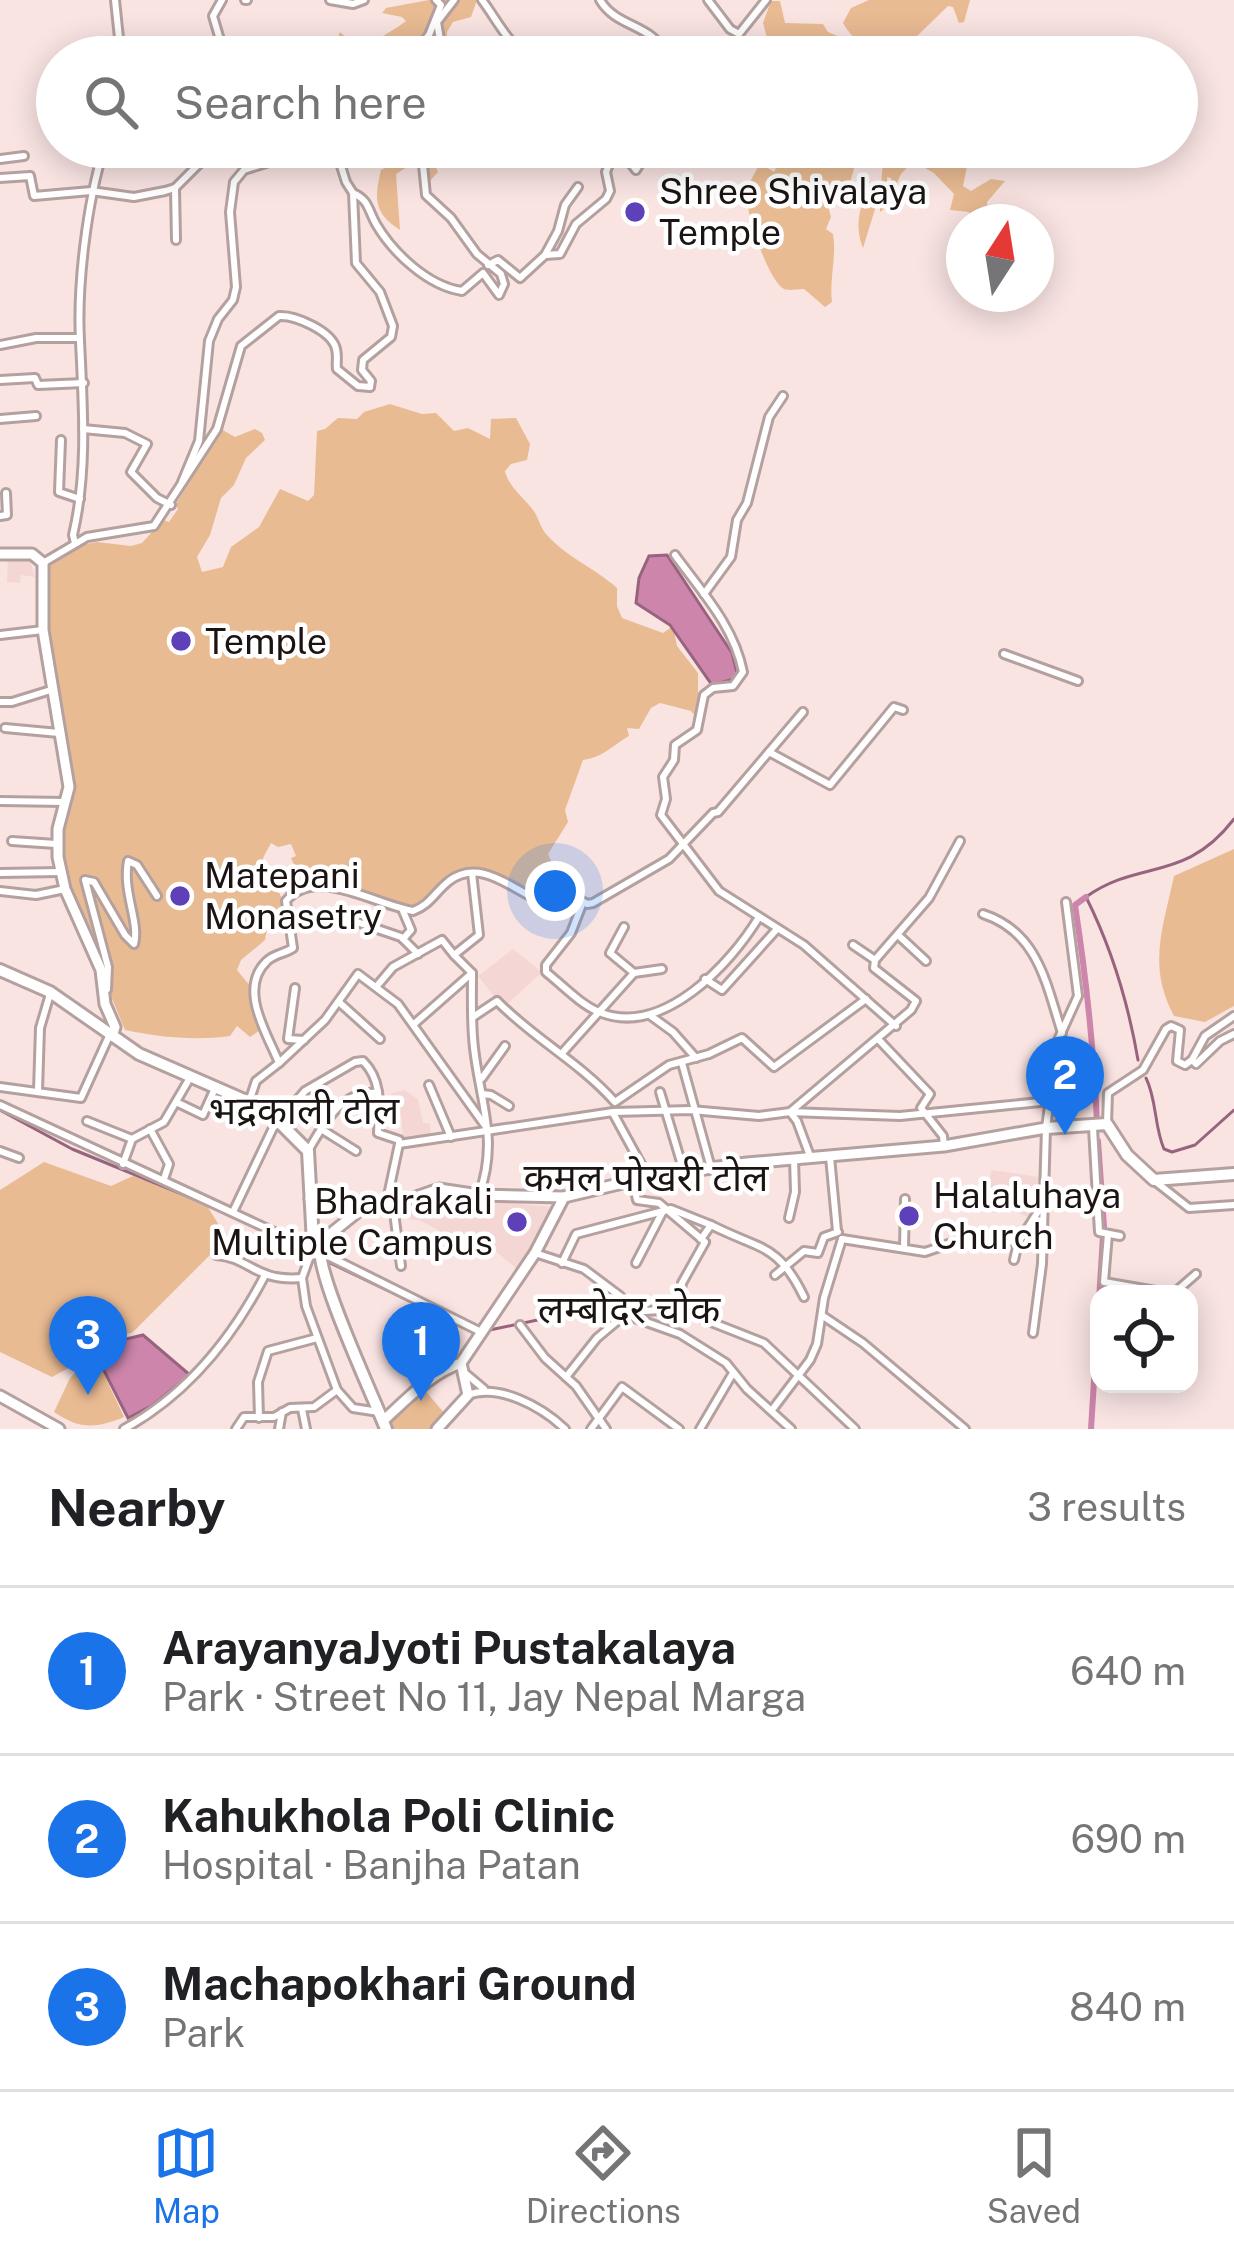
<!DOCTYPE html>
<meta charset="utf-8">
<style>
body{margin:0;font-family:"Public Sans","Noto Sans Devanagari",sans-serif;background:#f2f2f2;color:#202124}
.controls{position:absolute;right:36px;bottom:36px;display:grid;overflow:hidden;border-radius:24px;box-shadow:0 6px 30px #0003}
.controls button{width:108px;height:108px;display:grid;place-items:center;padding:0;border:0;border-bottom:3px solid #e0e0e0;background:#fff;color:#202124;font:60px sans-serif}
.compass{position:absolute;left:946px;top:204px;width:108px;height:108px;border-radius:50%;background:#fff;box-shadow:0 6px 30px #0003;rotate:12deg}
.you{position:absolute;left:555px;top:891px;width:42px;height:42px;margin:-30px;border:9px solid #fff;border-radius:50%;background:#1a73e8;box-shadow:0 0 0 18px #1a73e833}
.badge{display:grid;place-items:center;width:78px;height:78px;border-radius:50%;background:#1a73e8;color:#fff;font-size:39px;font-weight:700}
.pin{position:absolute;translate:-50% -99px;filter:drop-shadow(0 3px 6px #0008)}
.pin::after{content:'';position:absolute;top:63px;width:42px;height:36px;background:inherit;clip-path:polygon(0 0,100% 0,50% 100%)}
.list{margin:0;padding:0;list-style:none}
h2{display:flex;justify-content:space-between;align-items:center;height:156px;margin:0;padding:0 48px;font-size:51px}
h2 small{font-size:39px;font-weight:400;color:#757577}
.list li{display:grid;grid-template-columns:78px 1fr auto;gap:36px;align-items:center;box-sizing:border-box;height:168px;padding:0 48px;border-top:3px solid #e0e0e0}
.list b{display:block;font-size:45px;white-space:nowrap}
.list p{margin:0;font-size:39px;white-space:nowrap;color:#757577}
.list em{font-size:39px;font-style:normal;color:#757577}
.icon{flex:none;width:66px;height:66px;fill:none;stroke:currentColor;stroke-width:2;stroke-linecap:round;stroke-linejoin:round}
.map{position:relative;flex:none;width:1234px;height:1429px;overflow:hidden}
.search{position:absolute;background:#fff;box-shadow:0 6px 30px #0003;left:36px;right:36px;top:36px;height:132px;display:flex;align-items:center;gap:30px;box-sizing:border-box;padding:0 42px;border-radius:66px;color:#757577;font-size:45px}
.sheet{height:660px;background:#fff}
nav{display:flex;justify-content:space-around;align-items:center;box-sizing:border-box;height:168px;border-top:3px solid #e0e0e0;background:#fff;font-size:33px;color:#757577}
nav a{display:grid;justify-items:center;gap:6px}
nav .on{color:#1a73e8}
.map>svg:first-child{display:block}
.built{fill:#f4d7d4}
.green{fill:#e9bb93}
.water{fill:#cd85ac;stroke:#98637e;stroke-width:3}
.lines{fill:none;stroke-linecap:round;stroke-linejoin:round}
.stream{stroke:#98637e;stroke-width:3}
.canal{stroke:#cd85ac;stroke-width:6}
.street-casing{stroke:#b4a19f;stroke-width:12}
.secondary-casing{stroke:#b4a19f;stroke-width:15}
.primary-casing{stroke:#b4a19f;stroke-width:16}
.street{stroke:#fff;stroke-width:6}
.secondary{stroke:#fff;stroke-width:9}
.primary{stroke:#fff;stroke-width:10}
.poi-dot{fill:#5e41b9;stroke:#fff;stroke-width:4.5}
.labels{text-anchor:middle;stroke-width:9;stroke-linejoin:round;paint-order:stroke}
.poi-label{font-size:36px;fill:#1b1413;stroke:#fff;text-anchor:start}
.neighbourhood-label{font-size:39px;fill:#1b1413;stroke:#fff}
</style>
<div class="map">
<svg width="1234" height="1429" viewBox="0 0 1234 1429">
<rect width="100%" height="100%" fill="#f9e4e2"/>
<!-- built -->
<g class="built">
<polygon points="8,558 30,560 35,577 21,575 20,583 7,582"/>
<polygon points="513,949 542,972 503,1008 478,976"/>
<polygon points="404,1090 418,1099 423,1123 430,1123 431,1135 403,1138 401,1116 384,1118 382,1102 393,1093"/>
<polygon points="992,1170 1039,1177 1039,1196 1032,1218 999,1207 996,1213 981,1209"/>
<polygon points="434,1194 470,1200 555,1207 518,1270 488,1245 477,1251 421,1221 399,1217 396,1210"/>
</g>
<!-- green -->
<g class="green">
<path d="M429 0H477L471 17 453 22 447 32 448 47 467 46 472 57H447L439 31 414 47 416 54 423 57H345C337 50 335 42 340 32L359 49C365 47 399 27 406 21L402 17 382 13 386 8Z"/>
<path d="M869 0H970L964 22 959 23 953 7 948 6 914 39C920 55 938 54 953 52L951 42 956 41 961 57H882C866 49 852 39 843 23L851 8Z"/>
<polygon points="780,1 785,23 823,24 828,32 845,39 855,57 815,57 802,53 795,57 772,57 763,23 771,1"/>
<path d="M415 147H452L441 164 434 163 438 172 429 182 420 159 396 174 400 230C374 213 374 199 381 170L410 156Z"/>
<path d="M799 147H856L859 152 849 186 827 202 831 217 826 229 833 234C837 257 829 279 832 302L825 307 804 289C800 289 788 291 784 289 768 281 743 207 747 190 749 181 756 172 760 163L774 172 780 160 805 162V154Z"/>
<path d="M880 147H991L994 150 990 159 969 157 963 186 971 191 991 179 1005 181 987 202 988 212 997 222H972L969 212 950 210 954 194 934 173 913 161 901 174 892 194 891 178 887 177 888 206 880 212V193L863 248C854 226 858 195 881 184L884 153Z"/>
<path d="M390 404 422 414 436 413 454 431 468 428 490 439 491 419 516 418 530 444 527 460 511 464 505 471C508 486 523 497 533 510 539 518 540 528 547 535 566 557 595 568 617 588V606L622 618 663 633 673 626 677 646 698 673V719L691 711 660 703 651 708 639 729 627 728 629 736C613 745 604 757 583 760L565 810 568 822 548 854 554 868 576 875 578 891 572 882 557 880 555 890 533 896 491 874 457 875 431 900 410 910C390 903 366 890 346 887 324 883 301 883 291 858L296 856 291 844 278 847 271 843 263 858 283 901 287 922 282 930 267 929 265 940 241 960 237 970 255 992 259 1031 250 1037 237 1026 230 1036C196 1041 158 1037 125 1030L67 890 59 853 72 775 44 606 49 565 76 546 97 542 131 546 142 543 163 520 169 522 178 509 176 504 221 429 235 437 255 429 262 433 265 440 246 458 234 485 221 498 210 535 197 557 202 572 223 567 231 547 259 527 280 489 308 501 314 495 317 431 325 429 338 418 357 419 364 412Z"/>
<path d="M1234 849V1006L1205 1022 1174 1016C1147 966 1163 928 1174 876Z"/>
<polygon points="44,1162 111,1186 133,1176 204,1201 227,1238 132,1333 101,1337 85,1359 52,1377 0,1352 0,1190"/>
<path d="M94 1353 124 1417C95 1429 79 1429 54 1412L70 1378Z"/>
<polygon points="423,1388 445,1414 432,1429 390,1429 387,1422"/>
</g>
<!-- water -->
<g class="water">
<polygon points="667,555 732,653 737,673 734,679 712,685 670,625 636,603 639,578 649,556"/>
<polygon points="143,1335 190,1375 153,1405 128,1418 96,1355 105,1344"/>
</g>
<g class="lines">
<!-- stream -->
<g class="stream">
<path d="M1138 1060C1128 1002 1112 949 1086 897 1139 859 1185 883 1234 819"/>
<path d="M1146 1078C1157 1100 1154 1126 1164 1149L1172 1152 1195 1145 1234 1110"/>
<polyline points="0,1110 72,1149 204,1203"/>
<polyline points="229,1214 307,1252"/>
<polyline points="326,1261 464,1327"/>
<polyline points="485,1331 561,1315 624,1313"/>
</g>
<!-- canal -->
<g class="canal">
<path d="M1086 897 1075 905C1086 977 1094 1050 1097 1123"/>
<polyline points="1098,1141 1104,1227"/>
<polyline points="1091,1429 1103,1236"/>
</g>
<defs>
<g id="street">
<polyline points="115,0 121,57"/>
<polyline points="222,0 213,16 225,57"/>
<polyline points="245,0 247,0"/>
<polyline points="330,0 353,4 364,0"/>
<path d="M482 0C498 21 507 44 531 57"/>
<path d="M600 0C617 29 654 23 667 57"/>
<polyline points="708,0 730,29 739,34 766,0"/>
<polyline points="419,47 429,35 441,5 436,0"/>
<polyline points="409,57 419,47"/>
<polyline points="443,57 437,22 454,0"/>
<polyline points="335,147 346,182 353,193 356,263 380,292 393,326 391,337 363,360 362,370 371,381 370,387"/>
<polyline points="638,147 643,159 652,147"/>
<polyline points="0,159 24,156"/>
<polyline points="0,178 30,176 34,196 91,191 134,197 165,191 175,188 216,147"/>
<polyline points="175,188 176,240"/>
<path d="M353 193C369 200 368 210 376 224 393 253 428 286 462 291L483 273 499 295 504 284 501 274 477 254 451 218 426 195 423 165 428 147"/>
<polyline points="545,255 558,231 565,205 578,187"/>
<polyline points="488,265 498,260 520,278 545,255 560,254 576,224 606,199 610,191 606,172 611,159 626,157 636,170 643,159"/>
<polyline points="0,345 36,338 79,338"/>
<polyline points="0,380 35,378 38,385 84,383"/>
<polyline points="0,419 36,416"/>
<polyline points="83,429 125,433 147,444 131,472 157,498 171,505"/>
<polyline points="61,440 59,492 80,499"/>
<polyline points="182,482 199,441 209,341 218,319 233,300 236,287 230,212 234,182 244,170 266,163 263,147"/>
<polyline points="0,516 7,515 6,493"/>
<path d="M75 543 73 535C88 471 83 407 80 341 77 284 87 203 104 148L124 147"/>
<path d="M675 555C702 592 734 626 743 672L733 686 713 688 704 695 697 730 675 745 674 760 663 777 666 799 661 815 719 891 804 945 896 1026"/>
<path d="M43 563 87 537 154 526 217 429 241 346 279 316C295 315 332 331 336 349 338 356 336 363 337 369L358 386 370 387"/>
<polyline points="704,594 731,557 737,520 747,503 769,417 783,396"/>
<polyline points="0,635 43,630"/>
<polyline points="1004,654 1078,681"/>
<polyline points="0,702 12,702 54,689"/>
<polyline points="5,728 59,733"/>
<polyline points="769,752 830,785 894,707 903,710"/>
<polyline points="0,801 65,802"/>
<polyline points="12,841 56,844"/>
<polyline points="0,873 61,872"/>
<polyline points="0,891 36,895 65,889"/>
<path d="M583 902 571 933 546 965V972C561 984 581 1005 599 1012 662 1038 730 965 759 917"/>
<path d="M983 914C1038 932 1046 983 1062 1033"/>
<polyline points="342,917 401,937 418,954"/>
<polyline points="624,927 610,953 634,973"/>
<polyline points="898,935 926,961"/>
<polyline points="403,939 411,930 403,911"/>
<polyline points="853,945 875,960"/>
<path d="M454 955 472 973C472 997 471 1023 474 1048 480 1102 499 1140 479 1195"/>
<polyline points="705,979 722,990 777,929"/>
<polyline points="376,987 393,967 442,940 454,955 479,935 472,873"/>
<polyline points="295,988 288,1039 304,1040"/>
<path d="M107 989 108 967 85 880 94 882 125 935 134 944C140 922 122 892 128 861L137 865 157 896"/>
<polyline points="340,1003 380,1039"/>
<polyline points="651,1016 673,1032 696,1058"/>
<path d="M473 1017 497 1001C533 1038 579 1062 614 1101"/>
<polyline points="414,1024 472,973"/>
<polyline points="879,1040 930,1094 921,1108 943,1136 944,1146"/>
<polyline points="563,1052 634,973 662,969"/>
<polyline points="1192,1060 1196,1064 1220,1041 1234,1034"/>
<polyline points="279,1063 325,1020 358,974 398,1004 489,1131"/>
<polyline points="682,1063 711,1168"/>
<polyline points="482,1078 505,1046"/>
<polyline points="429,1085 451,1137"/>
<polyline points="0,1087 81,1098 110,1034"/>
<polyline points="38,1091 40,1028 50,994"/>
<polyline points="660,1092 684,1172"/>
<polyline points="482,1094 491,1095 509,1106"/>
<polyline points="176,1102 203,1115 216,1086"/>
<path d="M249 1102 256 1081 279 1063C268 1035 237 989 267 961 274 954 286 953 293 948L286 901C314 865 376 905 413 911 430 905 435 892 449 881 477 860 505 883 530 896L565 890 587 904 593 903 669 859 713 813 718 812 803 712"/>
<polyline points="615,1102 669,1065 709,1054 742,1038 774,1067 866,999"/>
<polyline points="0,1105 309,1248"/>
<polyline points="613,1113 648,1177"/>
<polyline points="87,1121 132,1139"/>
<polyline points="1107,1124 1108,1093 1143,1070 1166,1029 1171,1026 1180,1030 1177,1061 1185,1065 1192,1060 1205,1036 1234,1016"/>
<polyline points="1093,1128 1099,1232 1120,1236"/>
<polyline points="150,1129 169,1164 164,1179"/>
<polyline points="321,1129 356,1151"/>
<polyline points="399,1144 613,1112 691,1110 759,1116 790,1112 900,1116 1050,1101"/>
<polyline points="0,1151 19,1158"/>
<path d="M308 1151C325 1122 341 1090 378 1093"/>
<polyline points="810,1156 797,1121 790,1112 911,1010 916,1001 874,968 875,960 929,898 960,841"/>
<polyline points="830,1157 837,1231"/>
<polyline points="123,1164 132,1139 164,1122 191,1076"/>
<polyline points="633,1181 637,1200 659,1203 705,1242 682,1283 678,1309"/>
<polyline points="1156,1182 1189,1208 1234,1205"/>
<polyline points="386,1205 399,1144"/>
<polyline points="393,1205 401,1266"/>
<path d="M233 1212 273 1128 305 1091 355 1062 363 1061C383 1081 379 1107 378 1133L399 1140V1144"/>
<polyline points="789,1218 795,1192 794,1158"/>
<polyline points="1108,1234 1104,1282 1173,1294 1196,1274"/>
<path d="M701 1239 711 1225C760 1250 778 1243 804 1297"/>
<polyline points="842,1239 925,1252 981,1233 1018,1243 1041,1207"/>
<polyline points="904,1248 905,1199"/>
<polyline points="311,1253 302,1278 306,1306 337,1390 353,1408 379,1412"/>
<polyline points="535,1253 584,1269 620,1296 635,1318 680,1334 726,1363 747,1389 791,1429"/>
<polyline points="324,1254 481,1332"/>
<path d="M216 1255C251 1258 255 1282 302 1278"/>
<polyline points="1014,1260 1018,1243"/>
<polyline points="562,1263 576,1234 671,1209 711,1225"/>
<polyline points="636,1263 663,1211"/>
<polyline points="775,1275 804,1251 818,1253 824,1237 838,1232"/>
<polyline points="823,1316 863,1343 965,1429"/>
<polyline points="520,1325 545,1358 576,1386 606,1429"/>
<polyline points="1033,1333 1042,1264 1046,1128 1058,1040 1078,996 1066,902"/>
<polyline points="465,1373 484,1389"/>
<polyline points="566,1377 597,1338 628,1312 678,1309 764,1343 855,1429"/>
<path d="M468 1395C499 1383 542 1407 565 1429"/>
<polyline points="302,1409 306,1429"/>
<polyline points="772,1410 810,1360 817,1344 824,1298 842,1239"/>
<polyline points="259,1418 258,1382 268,1351 317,1338"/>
<path d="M124 1429C186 1395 232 1338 264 1277"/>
<polyline points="236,1429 244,1417 274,1417 290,1408 314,1407 337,1390"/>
<polyline points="279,1429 282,1412"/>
<polyline points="591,1429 622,1387 679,1429"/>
<polyline points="700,1429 733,1373"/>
</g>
<g id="secondary">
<polyline points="0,554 32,554 43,563 43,630 69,787 58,829 58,857 65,889 101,970 105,1004 115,1027 112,1036"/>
<polyline points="310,1199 360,1210 393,1205 439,1189 479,1195 564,1197 648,1177 747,1163 944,1146 1046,1128"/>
<polyline points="319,1243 360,1210"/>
<polyline points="0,1396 59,1429"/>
<path d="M383 1421C406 1400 431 1373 461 1363"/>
<polyline points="437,1429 468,1395 461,1363 535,1253 564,1197"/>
</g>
<g id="primary">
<polyline points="0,970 50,992 139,1054 249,1102 279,1122 308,1151 313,1243 309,1250 318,1254"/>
<polyline points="1046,1128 1107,1124 1127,1155 1154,1180 1234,1174"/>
<path d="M313 1243 321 1246C313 1268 374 1398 386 1429"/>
</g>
</defs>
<!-- street casing -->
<use href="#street" class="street-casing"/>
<!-- secondary casing -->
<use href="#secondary" class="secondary-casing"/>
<!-- primary casing -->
<use href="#primary" class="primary-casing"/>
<!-- street -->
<use href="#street" class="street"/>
<!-- secondary -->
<use href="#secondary" class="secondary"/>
<!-- primary -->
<use href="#primary" class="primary"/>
</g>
<!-- markers -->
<g class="poi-dot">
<circle cx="635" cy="212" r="12"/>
<circle cx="181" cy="641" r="12"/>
<circle cx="180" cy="896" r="12"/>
<circle cx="909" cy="1216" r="12"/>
<circle cx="517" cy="1222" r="12"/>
</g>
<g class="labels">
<!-- poi labels -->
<g class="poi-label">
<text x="659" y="204">Shree Shivalaya<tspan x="659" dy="41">Temple</tspan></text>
<text x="205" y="654">Temple</text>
<text x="204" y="888">Matepani<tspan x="204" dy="41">Monasetry</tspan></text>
<text x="933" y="1208">Halaluhaya<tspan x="933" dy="41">Church</tspan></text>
<text x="493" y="1214" text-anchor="end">Bhadrakali<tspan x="493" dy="41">Multiple Campus</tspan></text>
</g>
<!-- neighbourhood labels -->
<g class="neighbourhood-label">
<text x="304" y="1124">भद्रकाली टोल</text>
<text x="646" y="1191">कमल पोखरी टोल</text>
<text x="629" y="1323">लम्बोदर चोक</text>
</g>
</g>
</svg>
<div class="controls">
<button><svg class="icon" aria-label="locate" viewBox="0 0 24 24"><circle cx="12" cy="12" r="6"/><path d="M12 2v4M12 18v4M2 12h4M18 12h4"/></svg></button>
</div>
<svg class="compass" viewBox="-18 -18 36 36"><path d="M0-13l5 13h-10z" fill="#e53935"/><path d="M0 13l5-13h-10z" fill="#757577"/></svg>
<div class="you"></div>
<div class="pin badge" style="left:421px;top:1401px">1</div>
<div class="pin badge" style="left:1065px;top:1135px">2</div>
<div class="pin badge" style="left:88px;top:1395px">3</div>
<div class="search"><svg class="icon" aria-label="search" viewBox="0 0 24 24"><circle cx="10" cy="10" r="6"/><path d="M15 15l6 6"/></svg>Search here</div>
</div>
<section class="sheet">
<h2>Nearby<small>3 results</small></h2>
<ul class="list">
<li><span class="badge">1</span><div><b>ArayanyaJyoti Pustakalaya</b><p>Park · Street No 11, Jay Nepal Marga</p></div><em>640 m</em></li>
<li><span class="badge">2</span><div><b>Kahukhola Poli Clinic</b><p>Hospital · Banjha Patan</p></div><em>690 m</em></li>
<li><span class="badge">3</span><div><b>Machapokhari Ground</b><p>Park</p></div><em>840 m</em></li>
</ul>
</section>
<nav>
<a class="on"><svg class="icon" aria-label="map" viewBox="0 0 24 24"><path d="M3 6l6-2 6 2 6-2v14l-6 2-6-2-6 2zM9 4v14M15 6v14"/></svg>Map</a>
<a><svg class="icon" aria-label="directions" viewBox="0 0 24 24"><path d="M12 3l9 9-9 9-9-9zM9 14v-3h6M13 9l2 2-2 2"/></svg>Directions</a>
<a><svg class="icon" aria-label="saved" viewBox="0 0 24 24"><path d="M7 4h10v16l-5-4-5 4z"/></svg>Saved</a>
</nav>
